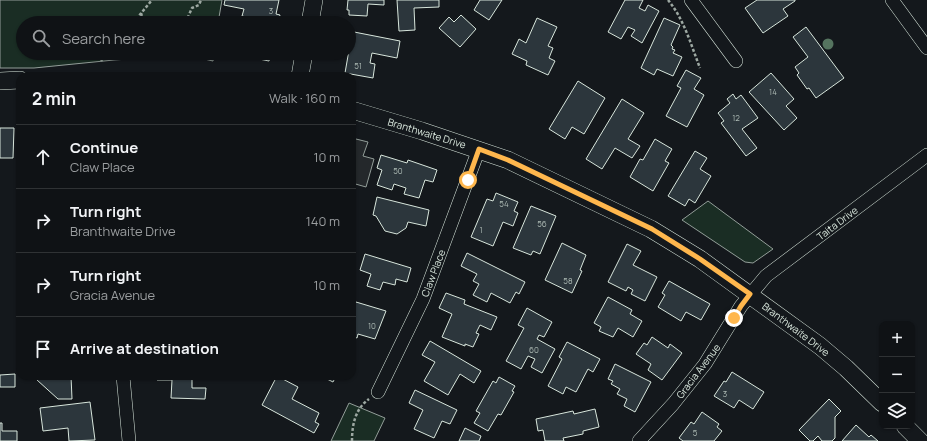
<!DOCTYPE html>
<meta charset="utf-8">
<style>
body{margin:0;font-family:Manrope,sans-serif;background:#181b1e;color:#f1f3f6}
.controls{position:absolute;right:12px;bottom:12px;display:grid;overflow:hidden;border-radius:8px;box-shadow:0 1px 3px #0004}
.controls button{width:36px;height:36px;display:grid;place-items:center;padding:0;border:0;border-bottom:1px solid #2f3234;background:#0f1215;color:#f1f3f6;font:20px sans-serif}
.stop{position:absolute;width:12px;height:12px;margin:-9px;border:3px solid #ffb74d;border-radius:50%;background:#fff}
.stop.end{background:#ffb74d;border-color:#fff;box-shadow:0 1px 4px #0008}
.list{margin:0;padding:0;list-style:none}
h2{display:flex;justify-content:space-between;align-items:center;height:52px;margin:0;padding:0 16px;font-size:17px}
h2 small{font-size:13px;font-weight:400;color:#9b9ea0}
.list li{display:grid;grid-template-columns:26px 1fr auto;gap:12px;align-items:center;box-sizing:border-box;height:64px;padding:0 16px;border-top:1px solid #2f3234}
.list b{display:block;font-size:15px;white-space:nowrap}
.list p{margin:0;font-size:13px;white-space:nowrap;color:#9b9ea0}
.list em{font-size:13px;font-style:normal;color:#9b9ea0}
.icon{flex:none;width:22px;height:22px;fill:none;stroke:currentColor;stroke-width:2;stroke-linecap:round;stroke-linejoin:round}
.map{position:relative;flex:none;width:927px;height:441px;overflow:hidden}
.search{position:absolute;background:#0f1215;box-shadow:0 1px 3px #0004;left:16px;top:16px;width:340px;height:44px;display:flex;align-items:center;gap:10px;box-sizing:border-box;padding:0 14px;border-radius:22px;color:#9b9ea0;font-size:15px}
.panel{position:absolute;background:#0f1215;box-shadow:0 1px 3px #0004;left:16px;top:72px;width:340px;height:308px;border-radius:12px}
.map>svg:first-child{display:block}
.green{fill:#1a2d24;stroke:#939e99}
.parking{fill:#24282b;stroke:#939e99}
.building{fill:#2c363c;stroke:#d8e6dc}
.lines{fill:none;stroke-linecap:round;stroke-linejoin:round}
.minor-casing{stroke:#d8e6dc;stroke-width:14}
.tertiary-casing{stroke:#d8e6dc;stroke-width:18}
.path{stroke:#9da8a2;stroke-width:2.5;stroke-dasharray:3 2;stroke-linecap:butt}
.minor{stroke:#14181c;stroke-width:13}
.tertiary{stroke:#14181c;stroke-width:17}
.tree{fill:#55745f}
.route{stroke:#ffb74d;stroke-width:5}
.labels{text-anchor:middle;stroke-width:3;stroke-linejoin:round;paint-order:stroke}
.number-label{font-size:8px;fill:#adbab4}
.street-label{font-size:10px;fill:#d8e6dc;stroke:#14181c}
</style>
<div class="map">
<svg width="927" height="441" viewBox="0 0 927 441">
<rect width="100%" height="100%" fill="#14181c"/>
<!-- green -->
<g class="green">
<polygon points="0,0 222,0 218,23 23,23 23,53 214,53 213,61 187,55 114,60 34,68 0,68"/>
<polygon points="708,201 773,249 753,263 745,262 682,220"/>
<polygon points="349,403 385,418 374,441 331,441"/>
</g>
<!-- parking -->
<polygon class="parking" points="352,138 368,142 363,156 374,159 366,187 352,183"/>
<!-- building -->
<g class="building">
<polygon points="225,0 279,0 276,14 280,15 278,23 262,21 262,23 246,22 247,17 242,16 244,9 224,5"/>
<polygon points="348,0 384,0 384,5 368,4 367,16 349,15 349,10 347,10"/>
<polygon points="397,0 439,0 439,7 414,8 415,30 399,31"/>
<polygon points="480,0 502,0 489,20 474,10"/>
<polygon points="625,0 643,0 639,8 645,11 648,5 659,11 642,43 631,36 635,30 628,27 621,39 608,32"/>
<polygon points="757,0 795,0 795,1 783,9 788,16 763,33 745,8"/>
<polygon points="461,15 476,29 460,47 439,28 449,17 454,22"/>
<polygon points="537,18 557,27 548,46 553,48 549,58 555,61 548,75 526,65 527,61 512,54 519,39 526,43"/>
<polygon points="664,18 680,25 671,45 673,47 672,49 675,50 673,53 682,57 673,76 657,69 654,75 641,68"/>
<polygon points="806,27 844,78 816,98 809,88 807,89 797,75 799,73 795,67 808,57 793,37"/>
<polygon points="349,31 400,41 397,58 372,53 370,63 375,64 373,78 345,73 349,50"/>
<polygon points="229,53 271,53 269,61"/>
<polygon points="686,70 701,78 694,89 704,95 687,127 666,116 681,88 677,86"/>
<polygon points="771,73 794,99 786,106 797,118 784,130 749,92"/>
<polygon points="578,81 605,98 584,134 572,127 565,139 549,129"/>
<polygon points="733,94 736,99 741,95 758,118 742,129 757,148 746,156 721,123 724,121 718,113 730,103 727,99"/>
<polygon points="622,99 644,113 628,139 640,146 632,158 615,148 602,169 586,159"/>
<polygon points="0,128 14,128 13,158 0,158"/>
<polygon points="655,139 672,149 665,161 669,163 653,191 630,177 640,159 643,160"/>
<polygon points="695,151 707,158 700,169 711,176 695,203 689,199 685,206 668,196"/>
<polygon points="381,155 407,163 408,160 437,170 433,182 425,180 419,198 404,194 406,188 394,184 392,190 377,185 382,170 377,168"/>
<polygon points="496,193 518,202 514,211 518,213 513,226 503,222 493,246 471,237 487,199 493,201"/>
<polygon points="377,197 429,210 426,226 408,222 406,228 397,234 385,231 376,216 373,215"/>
<polygon points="531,206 556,216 540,254 533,251 531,255 513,248"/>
<polygon points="562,243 586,255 580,270 582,271 572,293 545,280"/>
<polygon points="627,244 641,251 633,265 657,277 645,301 631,294 633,290 628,287 626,291 608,282"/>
<polygon points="467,253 525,282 519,294 516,292 510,303 491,293 487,302 473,295 479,284 473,281 477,274 461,266"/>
<polygon points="365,254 411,268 407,282 396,279 395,285 383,282 380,290 367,286 371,274 360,270"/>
<polygon points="17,274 20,274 20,300 18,300"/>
<polygon points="669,281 710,304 701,320 686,312 681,321 658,307 665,295 662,293"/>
<polygon points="446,293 465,300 464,304 497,317 491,330 480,325 476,333 479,334 473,347 465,344 465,346 442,337 452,314 439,308"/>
<polygon points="608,297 632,310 630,314 642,321 633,337 618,328 613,337 599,331 601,327 594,323"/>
<polygon points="356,302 386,311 375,339 358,334 357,338 352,336 352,313"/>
<polygon points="527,308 552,322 544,337 539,335 537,339 555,349 542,373 531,367 535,359 528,356 521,369 506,361 524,328 518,325"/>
<polygon points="652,337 668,348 670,344 682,353 662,380 648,370 651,364 636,354 644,343 647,345"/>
<polygon points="430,341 481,371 474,383 460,374 448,395 424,381 435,362 422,355"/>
<polygon points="567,342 600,359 593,372 588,369 576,392 566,387 563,394 548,386 562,359 559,357"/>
<polygon points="615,364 651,382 635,412 624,406 627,399 617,394 620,389 611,384 613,381 608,379"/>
<polygon points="732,372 764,392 753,409 739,400 734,408 714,396 724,381 726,382"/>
<polygon points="15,374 15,387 0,387 0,375"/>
<polygon points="36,376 71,376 72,399 58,399 37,380 38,378"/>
<polygon points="157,376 211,376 211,379 192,378 192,388 206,388 205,399 171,398 172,380 157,380"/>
<polygon points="277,376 298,387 292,399 319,413 315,422 319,424 314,433 262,405"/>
<polygon points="321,376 336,376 333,382"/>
<polygon points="499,377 515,386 512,391 514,392 501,415 498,414 488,431 474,423 480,413 476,411 493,381 496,383"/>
<polygon points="415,390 457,410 450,424 442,421 434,438 414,429 423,410 409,403"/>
<polygon points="829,399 841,411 835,417 835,438 832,441 822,441 818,436 813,441 810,441 799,430"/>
<polygon points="90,402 95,440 69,441 68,428 43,431 40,408"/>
<polygon points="595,409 599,427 583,431 583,434 563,438 564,441 545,441 543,430 538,431 536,419 573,411 574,414"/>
<polygon points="702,412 719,424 717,427 722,431 714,441 683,441 679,438 691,422 694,424"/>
<polygon points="0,423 2,423 2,431 17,431 17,441 0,441"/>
<polygon points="856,425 869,437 871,435 878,441 842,441"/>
<polygon points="465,428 481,436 479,441 459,441"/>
</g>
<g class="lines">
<defs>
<g id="minor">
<polyline points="691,0 736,61"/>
<polyline points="892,0 927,48"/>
<polyline points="123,376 129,441"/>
<polyline points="378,392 423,299 479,149"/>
<polyline points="639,441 673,404 705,364 741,306 766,276 927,155"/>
</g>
<g id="tertiary">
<polyline points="310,23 314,0"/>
<polyline points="300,76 304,53"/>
<polyline points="0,81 20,80"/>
<polyline points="352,110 422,131 508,160 651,229 700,259 820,346 846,368 882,403"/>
<polyline points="905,426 920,441"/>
</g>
</defs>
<!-- minor casing -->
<use href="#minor" class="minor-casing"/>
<!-- tertiary casing -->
<use href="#tertiary" class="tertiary-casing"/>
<!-- path -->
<g class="path">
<path d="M668 0C684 19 691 45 700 68"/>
<polyline points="141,13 144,23"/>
<polyline points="133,23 152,0"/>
<polyline points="188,23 188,17 192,8 199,5 201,0"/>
<polyline points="101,61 107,53"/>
<path d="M352 441C352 425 355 409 369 399"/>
</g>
<!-- minor -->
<use href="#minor" class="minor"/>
<!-- tertiary -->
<use href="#tertiary" class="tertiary"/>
</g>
<!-- trees -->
<circle class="tree" cx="828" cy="44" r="5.5"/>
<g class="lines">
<!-- route -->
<polyline class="route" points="468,180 479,149 508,160 652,229 700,259 750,294 741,306 734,318"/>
</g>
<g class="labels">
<!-- number labels -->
<g class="number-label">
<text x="271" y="14">3</text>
<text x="358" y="69">51</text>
<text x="773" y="95">14</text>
<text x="736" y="121">12</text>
<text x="398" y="174">50</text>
<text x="504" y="207">54</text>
<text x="542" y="227">56</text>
<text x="481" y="233">1</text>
<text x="568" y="284">58</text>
<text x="372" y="329">10</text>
<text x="534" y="353">60</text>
<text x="725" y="397">3</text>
<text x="695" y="436">5</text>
</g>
<!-- street labels -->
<g class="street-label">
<text transform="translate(427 133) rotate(17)" y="4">Branthwaite Drive</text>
<text transform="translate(837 223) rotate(-37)" y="4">Taita Drive</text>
<text transform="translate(433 273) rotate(-69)" y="4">Claw Place</text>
<text transform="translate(796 329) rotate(37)" y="4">Branthwaite Drive</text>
<text transform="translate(698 371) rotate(-53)" y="4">Gracia Avenue</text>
</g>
</g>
</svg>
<div class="controls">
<button>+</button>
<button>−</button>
<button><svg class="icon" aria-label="layers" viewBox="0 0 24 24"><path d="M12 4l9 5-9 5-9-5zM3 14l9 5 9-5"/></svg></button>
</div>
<div class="stop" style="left:468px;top:180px"></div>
<div class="stop end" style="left:734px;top:318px"></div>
<div class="search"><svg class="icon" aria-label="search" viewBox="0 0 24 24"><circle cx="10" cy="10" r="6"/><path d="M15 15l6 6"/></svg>Search here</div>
<section class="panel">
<h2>2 min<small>Walk · 160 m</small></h2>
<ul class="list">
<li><svg class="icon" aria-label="ahead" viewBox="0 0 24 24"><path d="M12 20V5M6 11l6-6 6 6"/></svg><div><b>Continue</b><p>Claw Place</p></div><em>10 m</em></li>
<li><svg class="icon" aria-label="right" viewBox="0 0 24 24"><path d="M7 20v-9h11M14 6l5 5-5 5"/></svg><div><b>Turn right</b><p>Branthwaite Drive</p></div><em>140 m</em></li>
<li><svg class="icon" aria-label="right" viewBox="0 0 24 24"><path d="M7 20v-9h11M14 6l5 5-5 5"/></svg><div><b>Turn right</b><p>Gracia Avenue</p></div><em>10 m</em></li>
<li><svg class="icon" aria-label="arrive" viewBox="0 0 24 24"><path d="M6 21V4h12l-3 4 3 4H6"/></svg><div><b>Arrive at destination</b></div></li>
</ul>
</section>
</div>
